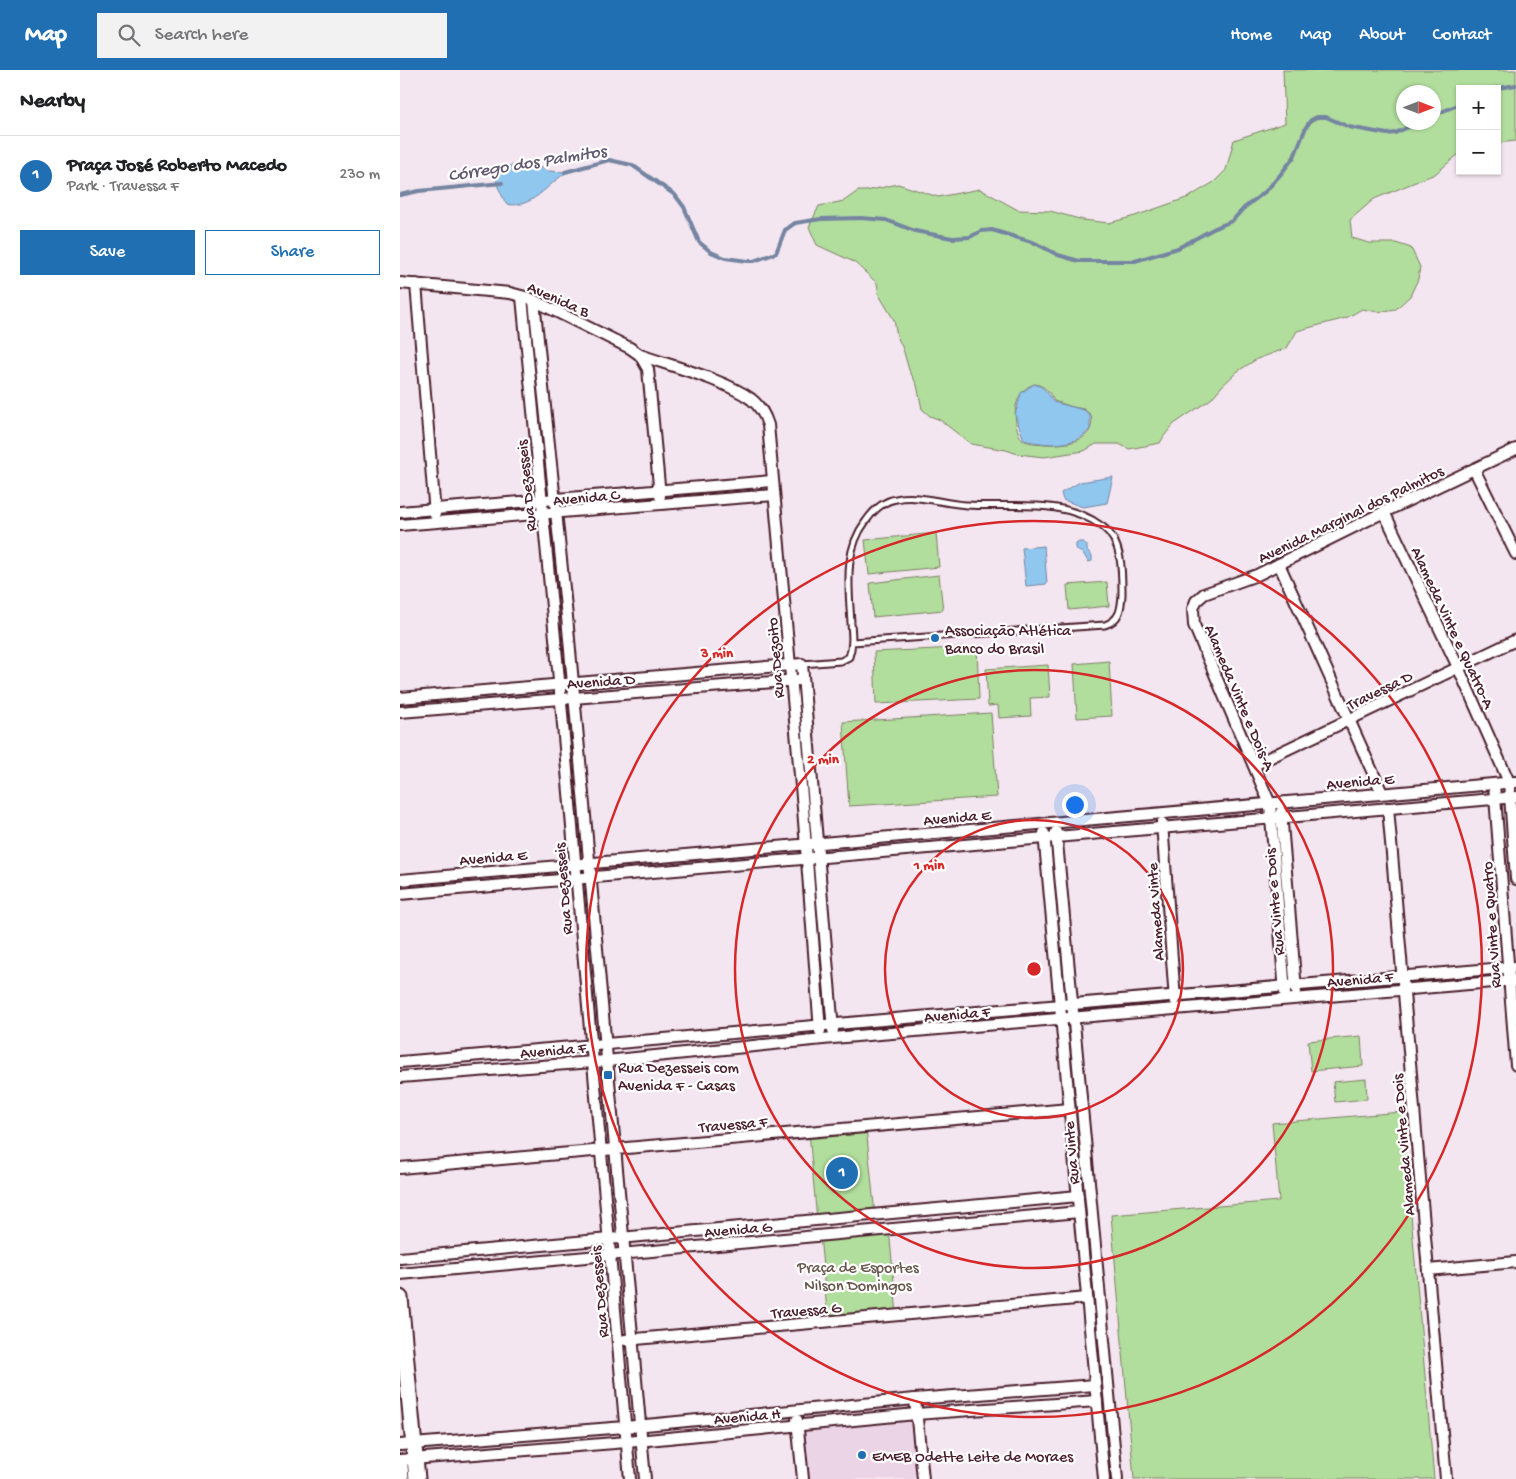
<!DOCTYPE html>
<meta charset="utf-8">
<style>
body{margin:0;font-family:"Gochi Hand",sans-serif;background:#f2f2f2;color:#202124}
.controls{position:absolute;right:15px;top:15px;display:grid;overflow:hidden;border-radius:0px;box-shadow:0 1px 4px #0004}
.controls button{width:45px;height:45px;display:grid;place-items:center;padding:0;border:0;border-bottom:1px solid #e0e0e0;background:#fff;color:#202124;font:25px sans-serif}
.compass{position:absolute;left:996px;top:15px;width:45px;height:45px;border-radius:50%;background:#fff;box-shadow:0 1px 4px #0004;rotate:90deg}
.you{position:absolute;left:674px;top:734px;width:18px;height:18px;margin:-12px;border:4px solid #fff;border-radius:50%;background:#1a73e8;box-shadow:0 0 0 8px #1a73e833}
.badge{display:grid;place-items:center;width:32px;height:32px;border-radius:50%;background:#1f6fb2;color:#fff;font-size:16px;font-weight:700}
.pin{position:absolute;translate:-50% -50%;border:2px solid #fff;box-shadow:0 1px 5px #0006}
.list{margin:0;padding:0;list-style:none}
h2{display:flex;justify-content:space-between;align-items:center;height:65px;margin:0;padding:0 20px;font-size:21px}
h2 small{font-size:16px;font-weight:400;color:#757577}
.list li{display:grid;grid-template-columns:32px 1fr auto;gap:15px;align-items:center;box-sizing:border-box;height:80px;padding:0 20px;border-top:1px solid #e0e0e0}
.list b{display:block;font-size:19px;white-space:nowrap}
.list p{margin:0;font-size:16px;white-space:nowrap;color:#757577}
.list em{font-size:16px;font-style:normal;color:#757577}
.actions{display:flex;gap:10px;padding:15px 20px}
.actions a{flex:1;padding:11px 0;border:1px solid #1f6fb2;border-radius:0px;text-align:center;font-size:18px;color:#1f6fb2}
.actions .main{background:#1f6fb2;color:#fff}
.icon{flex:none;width:28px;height:28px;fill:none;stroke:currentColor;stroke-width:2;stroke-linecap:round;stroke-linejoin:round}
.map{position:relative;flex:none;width:1116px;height:1409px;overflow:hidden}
header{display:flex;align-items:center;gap:30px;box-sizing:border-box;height:70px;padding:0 25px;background:#1f6fb2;color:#fff}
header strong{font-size:24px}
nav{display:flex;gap:28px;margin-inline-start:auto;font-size:18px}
.search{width:350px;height:45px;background:#f2f2f2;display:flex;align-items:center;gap:12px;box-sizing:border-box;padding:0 18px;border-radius:0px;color:#757577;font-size:19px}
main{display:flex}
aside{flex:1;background:#fff}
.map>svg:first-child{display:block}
.built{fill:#ebd4e6}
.green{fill:#b1de9d;stroke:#7e7e64;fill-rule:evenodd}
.water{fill:#90c7ef;stroke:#7484a1}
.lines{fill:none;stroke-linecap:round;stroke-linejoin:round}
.stream{stroke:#7484a1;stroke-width:4}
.lane-casing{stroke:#4a1f2b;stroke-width:9}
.street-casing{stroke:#4a1f2b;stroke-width:14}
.secondary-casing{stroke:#4a1f2b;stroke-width:19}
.lane{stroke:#fff;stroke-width:5}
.street{stroke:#fff;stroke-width:10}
.secondary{stroke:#fff;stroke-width:15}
.ring{fill:none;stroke:#d62828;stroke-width:2.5}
.poi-dot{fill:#1f6fb2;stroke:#fff;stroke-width:2}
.labels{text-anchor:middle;stroke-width:4.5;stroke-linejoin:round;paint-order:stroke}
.street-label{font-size:16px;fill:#4a1f2b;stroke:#fff}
.poi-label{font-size:16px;fill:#4a1f2b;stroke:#fff;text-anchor:start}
.park-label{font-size:16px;fill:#69584d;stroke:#fff}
.water-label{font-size:18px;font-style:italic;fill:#625a70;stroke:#fff}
.centre{fill:#d62828;stroke:#fff;stroke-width:2.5}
.ring-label{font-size:15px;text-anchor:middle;font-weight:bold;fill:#d62828;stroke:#fff;stroke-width:4.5;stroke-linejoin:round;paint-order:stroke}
</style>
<header>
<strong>Map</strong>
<div class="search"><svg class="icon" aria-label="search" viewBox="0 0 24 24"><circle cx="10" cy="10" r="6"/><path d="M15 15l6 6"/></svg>Search here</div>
<nav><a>Home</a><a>Map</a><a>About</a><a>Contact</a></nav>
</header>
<main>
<aside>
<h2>Nearby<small></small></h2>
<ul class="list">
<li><span class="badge">1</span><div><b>Praça José Roberto Macedo</b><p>Park · Travessa F</p></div><em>230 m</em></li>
</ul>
<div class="actions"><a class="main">Save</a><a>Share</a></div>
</aside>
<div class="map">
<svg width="1116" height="1409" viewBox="0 0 1116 1409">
<rect width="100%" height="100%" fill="#f3e6f0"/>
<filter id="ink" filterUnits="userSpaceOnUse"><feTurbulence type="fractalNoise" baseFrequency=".02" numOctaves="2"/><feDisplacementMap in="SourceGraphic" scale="10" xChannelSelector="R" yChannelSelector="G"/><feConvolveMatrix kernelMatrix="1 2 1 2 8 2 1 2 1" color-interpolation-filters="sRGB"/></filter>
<g filter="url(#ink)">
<!-- built -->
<polygon class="built" points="513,1352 520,1409 409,1409 405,1360"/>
<!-- green -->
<g class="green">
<path d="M883 0H1116V71L1097 73V19H1060V83L1035 104 974 129 950 150 952 168 969 173H996L1011 178 1020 197 1018 209 1010 226 996 239 978 242 962 239 946 248 897 261 887 278 857 289 838 301 822 316 811 329 774 354 764 366 760 373 729 379 719 374H696L684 381 644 387 618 384 606 380 571 374 540 350 530 346 522 339 517 315 509 300 503 279 497 266 494 250 479 225 477 213 454 192 417 175 409 157 419 136 444 131 458 121H466L498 114 538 127 580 119 618 140 650 141 683 150 709 153 735 146 789 127 814 112 826 100 834 70 885 53ZM1004 22H1034V52H1004ZM635 314C645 316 649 321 654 331L673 337 684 339 691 345C697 373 664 375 644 374 638 373 627 374 622 369 616 363 614 344 616 336 619 325 623 317 635 314Z"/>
<polygon points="536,463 539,497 469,504 465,470"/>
<polygon points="539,505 543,540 473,547 470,513"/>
<polygon points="707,512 709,536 669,540 667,515"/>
<polygon points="577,577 579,629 476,634 474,582"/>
<polygon points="709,591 712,646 677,648 674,594"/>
<polygon points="648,595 650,627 630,628 631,646 599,648 598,635 588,636 586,599"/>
<polygon points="591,643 597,727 449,736 443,652"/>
<polygon points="961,966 963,996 911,1001 908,971"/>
<polygon points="966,1009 967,1029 935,1032 933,1012"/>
<polygon points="1002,1042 1034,1409 734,1409 711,1145 879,1131 872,1053"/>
<polygon points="466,1057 475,1145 417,1151 409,1062"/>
<polygon points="489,1159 497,1245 428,1252 420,1165"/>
</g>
<!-- water -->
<g class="water">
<path d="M126 95 137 96 147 101 168 102C147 113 133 140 106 134L98 117 95 102C103 94 115 95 126 95Z"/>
<path d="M634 314C645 317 648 323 653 332L684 340 690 345V359C675 378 645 375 624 370L615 345 621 323Z"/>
<polygon points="713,407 707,433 683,437 663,430 661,423 680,412"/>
<path d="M679 472H683L687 475V480L692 486V491L688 492C687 490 686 488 685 486 681 480 675 483 676 474Z"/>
<polygon points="644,476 647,514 626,516 622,478"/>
</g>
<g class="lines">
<!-- stream -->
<g class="stream">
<polyline points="1092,19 1116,15"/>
<polyline points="1034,45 1060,34"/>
<polyline points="165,102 209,90 232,95 275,125 284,137 299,172 311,182 325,188 348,191 354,191 376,183 385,160 395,153 421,149 461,148 486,150 515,161 552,168 570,167 581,161 592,160 635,173 658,185 679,191 735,191 778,178 815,158 832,151 844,138 866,121 880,105 894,87 906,57 911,50 917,47 926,47 949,57 987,64 995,63 1020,52"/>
<polyline points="0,125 19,121 102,113"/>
</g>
<defs>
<path id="lane" d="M402 594 441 591 449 587C453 576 452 565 451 553 449 518 443 481 466 451 473 441 483 431 496 429 519 424 544 434 567 435 613 438 664 427 703 457 723 472 722 503 722 525 721 539 720 550 705 555L452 572"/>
<g id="street">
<path d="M0 213 110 223 129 228 230 278 240 285C272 296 325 310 351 329 360 336 365 345 368 355L403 738 420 961"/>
<polyline points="16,214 35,444"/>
<polyline points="122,227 158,599 230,1409"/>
<polyline points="134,231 167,547 245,1409"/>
<polyline points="240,285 248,299 260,426"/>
<polyline points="1074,399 1116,484"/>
<polyline points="0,442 372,411"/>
<polyline points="984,442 1058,597 1109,712 1116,809"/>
<polyline points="0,455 374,425"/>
<polyline points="879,494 982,723"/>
<polyline points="0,628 402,594 433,960"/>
<polyline points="0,642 398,610"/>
<polyline points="854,695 1116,570"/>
<polyline points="1094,714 1116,995"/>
<polyline points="988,738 1046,1409"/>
<polyline points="881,742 896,920"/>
<polyline points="762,753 775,930"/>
<polyline points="656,762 717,1409"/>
<polyline points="644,763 704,1409"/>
<polyline points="0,810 1116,712"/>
<polyline points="0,824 1116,727"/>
<polyline points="885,923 870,734 794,555 793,539 796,531 804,524 857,505 984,442 1116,379"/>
<polyline points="0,992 506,948 1116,897"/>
<polyline points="0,1007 206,991 433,968 1116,910"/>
<polyline points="0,1098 669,1039"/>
<polyline points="0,1188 678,1126"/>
<polyline points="1028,1200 1116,1192"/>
<polyline points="0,1204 679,1142"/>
<polyline points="225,1270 687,1228"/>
<polyline points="515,1329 523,1409"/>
<polyline points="397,1350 403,1409"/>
<polyline points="0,1375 225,1357 515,1329 695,1315"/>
<polyline points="0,1390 227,1372 516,1344 697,1331"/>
</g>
<g id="secondary">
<polyline points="0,1228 17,1409"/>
<polyline points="0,1396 1,1409"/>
</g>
</defs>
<!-- lane casing -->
<use href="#lane" class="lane-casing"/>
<!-- street casing -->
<use href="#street" class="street-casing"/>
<!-- secondary casing -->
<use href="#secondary" class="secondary-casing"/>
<!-- lane -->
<use href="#lane" class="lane"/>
<!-- street -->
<use href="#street" class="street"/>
<!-- secondary -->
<use href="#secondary" class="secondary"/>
</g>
</g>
<!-- distance rings -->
<g class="ring">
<circle cx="634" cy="899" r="149"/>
<circle cx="634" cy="899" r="299"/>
<circle cx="634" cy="899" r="448"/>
</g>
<!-- markers -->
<g class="poi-dot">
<circle cx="535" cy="568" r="5"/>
<rect x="203" y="1000" width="10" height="10" rx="2.5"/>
<circle cx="462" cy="1385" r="5"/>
</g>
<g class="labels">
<!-- street labels -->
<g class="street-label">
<text transform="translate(159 228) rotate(24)" y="6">Avenida B</text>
<text transform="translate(125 416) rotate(-96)" y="6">Rua Dezesseis</text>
<text transform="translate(186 426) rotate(-5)" y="6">Avenida C</text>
<text transform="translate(950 443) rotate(-26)" y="6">Avenida Marginal dos Palmitos</text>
<text transform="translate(1054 557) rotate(65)" y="6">Alameda Vinte e Quatro-A</text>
<text transform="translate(374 588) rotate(-95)" y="6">Rua Dezoito</text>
<text transform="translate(201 610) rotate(-4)" y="6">Avenida D</text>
<text transform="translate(979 619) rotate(-26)" y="6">Travessa D</text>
<text transform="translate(841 627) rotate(67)" y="6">Alameda Vinte e Dois-A</text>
<text transform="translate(960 710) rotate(-5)" y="6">Avenida E</text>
<text transform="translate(557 746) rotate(-5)" y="6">Avenida E</text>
<text transform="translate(93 786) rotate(-5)" y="6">Avenida E</text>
<text transform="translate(162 819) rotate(-95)" y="6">Rua Dezesseis</text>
<text transform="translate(873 832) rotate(-95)" y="6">Rua Vinte e Dois</text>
<text transform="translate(754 842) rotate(-94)" y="6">Alameda Vinte</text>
<text transform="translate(1090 855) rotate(-94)" y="6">Rua Vinte e Quatro</text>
<text transform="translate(960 908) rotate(-5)" y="6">Avenida F</text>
<text transform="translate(557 943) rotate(-5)" y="6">Avenida F</text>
<text transform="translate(153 979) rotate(-5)" y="6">Avenida F</text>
<text transform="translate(333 1053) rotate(-5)" y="6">Travessa F</text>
<text transform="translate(1002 1075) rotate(-95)" y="6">Alameda Vinte e Dois</text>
<text transform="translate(670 1083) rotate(-95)" y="6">Rua Vinte</text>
<text transform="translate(338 1158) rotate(-5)" y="6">Avenida G</text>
<text transform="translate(198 1222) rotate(-95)" y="6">Rua Dezesseis</text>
<text transform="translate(406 1239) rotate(-5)" y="6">Travessa G</text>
<text transform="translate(347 1345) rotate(-5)" y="6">Avenida H</text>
</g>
<!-- poi labels -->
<g class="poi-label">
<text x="545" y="565">Associação Atlética<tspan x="545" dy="18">Banco do Brasil</tspan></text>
<text x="218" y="1002">Rua Dezesseis com<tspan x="218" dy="18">Avenida F - Casas</tspan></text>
<text x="472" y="1391">EMEB Odette Leite de Moraes</text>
</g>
<!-- park labels -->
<g class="park-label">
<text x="458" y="1202">Praça de Esportes<tspan x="458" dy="18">Nilson Domingos</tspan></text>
</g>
<!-- water labels -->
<g class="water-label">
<text transform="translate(127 92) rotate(-9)" y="6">Córrego dos Palmitos</text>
</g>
</g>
<circle cx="634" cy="899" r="8" class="centre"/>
<g class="ring-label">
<text x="317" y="587">3 min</text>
<text x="423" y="693">2 min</text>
<text x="529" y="799">1 min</text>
</g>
</svg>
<div class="controls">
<button>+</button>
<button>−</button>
</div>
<svg class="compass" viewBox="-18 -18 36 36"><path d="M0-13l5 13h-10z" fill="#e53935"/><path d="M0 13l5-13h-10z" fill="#757577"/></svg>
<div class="you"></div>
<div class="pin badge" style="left:442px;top:1103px">1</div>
</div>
</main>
